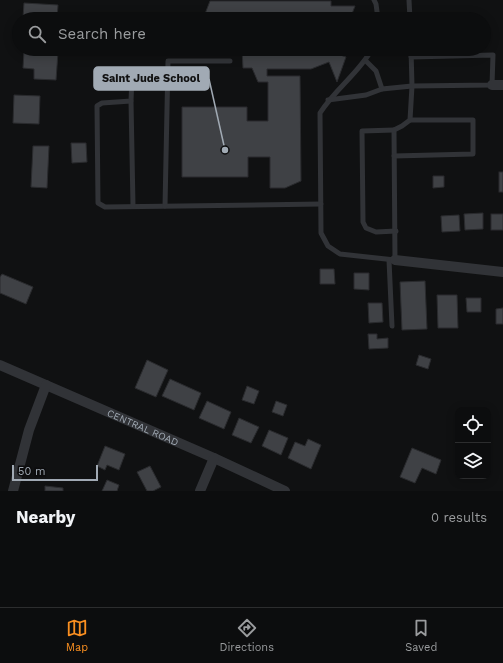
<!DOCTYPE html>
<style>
body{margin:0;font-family:"Work Sans",sans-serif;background:#1a1b1c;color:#f1f3f6}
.controls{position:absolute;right:12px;bottom:12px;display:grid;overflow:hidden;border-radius:8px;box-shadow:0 2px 10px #0003}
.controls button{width:36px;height:36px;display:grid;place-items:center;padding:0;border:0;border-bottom:1px solid #2c2d2e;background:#0c0d0e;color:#f1f3f6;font:20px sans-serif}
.scale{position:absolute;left:12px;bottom:10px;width:86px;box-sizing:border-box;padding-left:4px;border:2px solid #a1aab4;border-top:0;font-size:11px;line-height:14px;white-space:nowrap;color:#a1aab4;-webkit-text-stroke:3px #0c0c0d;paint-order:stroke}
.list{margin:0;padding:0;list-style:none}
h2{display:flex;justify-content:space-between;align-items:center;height:52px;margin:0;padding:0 16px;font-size:17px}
h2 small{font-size:13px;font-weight:400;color:#9a9c9e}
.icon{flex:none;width:22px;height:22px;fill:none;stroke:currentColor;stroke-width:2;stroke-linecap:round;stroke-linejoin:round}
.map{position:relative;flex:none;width:503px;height:491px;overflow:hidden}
.search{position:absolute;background:#0c0d0e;box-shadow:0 2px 10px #0003;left:12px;right:12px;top:12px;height:44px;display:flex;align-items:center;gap:10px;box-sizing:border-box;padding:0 14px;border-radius:22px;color:#9a9c9e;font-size:15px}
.sheet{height:116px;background:#0c0d0e}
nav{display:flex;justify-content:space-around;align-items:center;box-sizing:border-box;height:56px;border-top:1px solid #2c2d2e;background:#0c0d0e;font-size:11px;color:#9a9c9e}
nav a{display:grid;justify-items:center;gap:2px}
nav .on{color:#fa8f20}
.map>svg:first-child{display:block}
.building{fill:#3f4145;stroke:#2a2b2e}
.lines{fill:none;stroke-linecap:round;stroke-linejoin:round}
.lane{stroke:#313337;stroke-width:5}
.street{stroke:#313337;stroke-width:10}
.labels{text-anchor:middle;stroke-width:3;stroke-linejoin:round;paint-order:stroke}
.street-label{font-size:10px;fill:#a1aab4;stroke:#0c0c0d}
.leader{fill:none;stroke:#a1aab4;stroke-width:1.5}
.callout-dot{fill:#a1aab4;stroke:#0c0c0d;stroke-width:1.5}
.callout{fill:#a1aab4;stroke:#a1aab4;stroke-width:1.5}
.callout-label{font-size:11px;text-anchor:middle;font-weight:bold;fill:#111}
</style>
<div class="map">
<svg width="503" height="491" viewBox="0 0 503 491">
<rect width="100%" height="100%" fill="#101112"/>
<!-- building -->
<g class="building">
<polygon points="210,1 331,1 331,6 355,6 350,19 203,19"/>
<polygon points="24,3 58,5 57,19 23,18"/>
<polygon points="242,49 338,49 337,54 346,57 337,82 329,62 311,69 267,69 267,76 300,76 301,181 285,188 270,188 270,157 248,157 248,177 182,177 182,107 247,107 247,121 268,121 268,82 258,82 252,68 243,68"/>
<polygon points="24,51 58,52 56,80 34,79 34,69 23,68"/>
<polygon points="14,95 40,96 39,124 13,123"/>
<polygon points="71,143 86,143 87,162 72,163"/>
<polygon points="33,146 49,146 47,188 31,187"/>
<rect x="499" y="172" width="4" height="20"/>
<polygon points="433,176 444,176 444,187 433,188"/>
<polygon points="483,213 483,229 465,230 464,214"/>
<rect x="491" y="214" width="12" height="16"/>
<polygon points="459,215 460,231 442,232 441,216"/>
<polygon points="320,269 334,269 335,284 320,284"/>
<polygon points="354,273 369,273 369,290 354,289"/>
<polygon points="2,274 33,287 26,304 0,293 0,277"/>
<polygon points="425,281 427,329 402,330 400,282"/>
<polygon points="437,295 457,295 458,328 438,328"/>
<polygon points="466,298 481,298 481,312 467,312"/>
<polygon points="368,303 382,303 383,322 369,323"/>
<polygon points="503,308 503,324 496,324 496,309"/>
<polygon points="368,334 377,334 377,339 388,338 388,348 369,349"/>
<polygon points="419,355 431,359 428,369 416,365"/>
<polygon points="147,360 168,370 156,397 135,388"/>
<polygon points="170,379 201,393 194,410 162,396"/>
<polygon points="247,386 259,391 254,404 242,400"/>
<polygon points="207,401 231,412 224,429 199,418"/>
<polygon points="276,401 287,405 283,416 272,412"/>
<polygon points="239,418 259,427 251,443 232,435"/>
<polygon points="269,430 288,438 281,455 262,446"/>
<polygon points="308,439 321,445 311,469 288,458 295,442 305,446"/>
<polygon points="105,446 125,454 119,470 107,465 105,470 97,466"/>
<polygon points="412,448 441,460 436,474 422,468 415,483 400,477"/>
<polygon points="150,466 161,487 153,491 147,491 137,472"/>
<polygon points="107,480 119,485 117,491 102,491"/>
<polygon points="45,486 63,488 63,491 45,491"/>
</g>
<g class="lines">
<!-- lane -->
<g class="lane">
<polyline points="374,0 376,4 378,19"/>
<polyline points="409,0 410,19"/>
<path d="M372 49C359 73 335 89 320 113L321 233 328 246 340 254 395 260 394 130 402 126 410 120 412 86 411 49"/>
<polyline points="366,61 376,71 382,89"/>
<polyline points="168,75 132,77 131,101 102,103 97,106 98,203 105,207 321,204"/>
<polyline points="328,100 366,95 382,89 412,86 492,85 493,55 411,57"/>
<polyline points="131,101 133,206"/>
<polyline points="394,130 362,131 363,222 366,228 376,232 396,231"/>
<polyline points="394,156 473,154 473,120 410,120"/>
<polyline points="165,206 168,61 230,61"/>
<polyline points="389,260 392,326"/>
</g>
<!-- street -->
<g class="street">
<polyline points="492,85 503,85"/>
<polyline points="395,260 503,272"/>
<path id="s1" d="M0 365 214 458 285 491"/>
<polyline points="13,491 29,430 46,385"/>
<polyline points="200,491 214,458"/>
</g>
</g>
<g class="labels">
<!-- street labels -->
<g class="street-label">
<text dy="4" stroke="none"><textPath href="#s1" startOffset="156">CENTRAL ROAD</textPath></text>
</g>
</g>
<!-- callouts -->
<path class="leader" d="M225 150L209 79"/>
<circle class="callout-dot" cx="225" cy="150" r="4"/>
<rect class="callout" x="94" y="67" width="115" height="23" rx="4"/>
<g class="callout-label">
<text x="151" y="82">Saint Jude School</text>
</g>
</svg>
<div class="controls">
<button><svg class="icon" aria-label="locate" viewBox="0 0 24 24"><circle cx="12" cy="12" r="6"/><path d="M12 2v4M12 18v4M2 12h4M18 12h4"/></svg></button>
<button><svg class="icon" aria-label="layers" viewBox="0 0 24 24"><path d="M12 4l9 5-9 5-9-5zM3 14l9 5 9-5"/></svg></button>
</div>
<div class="scale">50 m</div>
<div class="search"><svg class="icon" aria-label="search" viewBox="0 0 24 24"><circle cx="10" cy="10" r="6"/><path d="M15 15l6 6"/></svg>Search here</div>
</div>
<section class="sheet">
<h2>Nearby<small>0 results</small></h2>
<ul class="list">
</ul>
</section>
<nav>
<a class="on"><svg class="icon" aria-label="map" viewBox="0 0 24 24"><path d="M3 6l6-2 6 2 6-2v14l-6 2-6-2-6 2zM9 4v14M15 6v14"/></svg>Map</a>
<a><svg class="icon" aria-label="directions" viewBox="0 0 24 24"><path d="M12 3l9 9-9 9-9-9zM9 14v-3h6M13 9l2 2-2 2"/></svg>Directions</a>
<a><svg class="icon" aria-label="saved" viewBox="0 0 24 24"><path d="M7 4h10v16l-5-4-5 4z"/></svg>Saved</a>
</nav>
